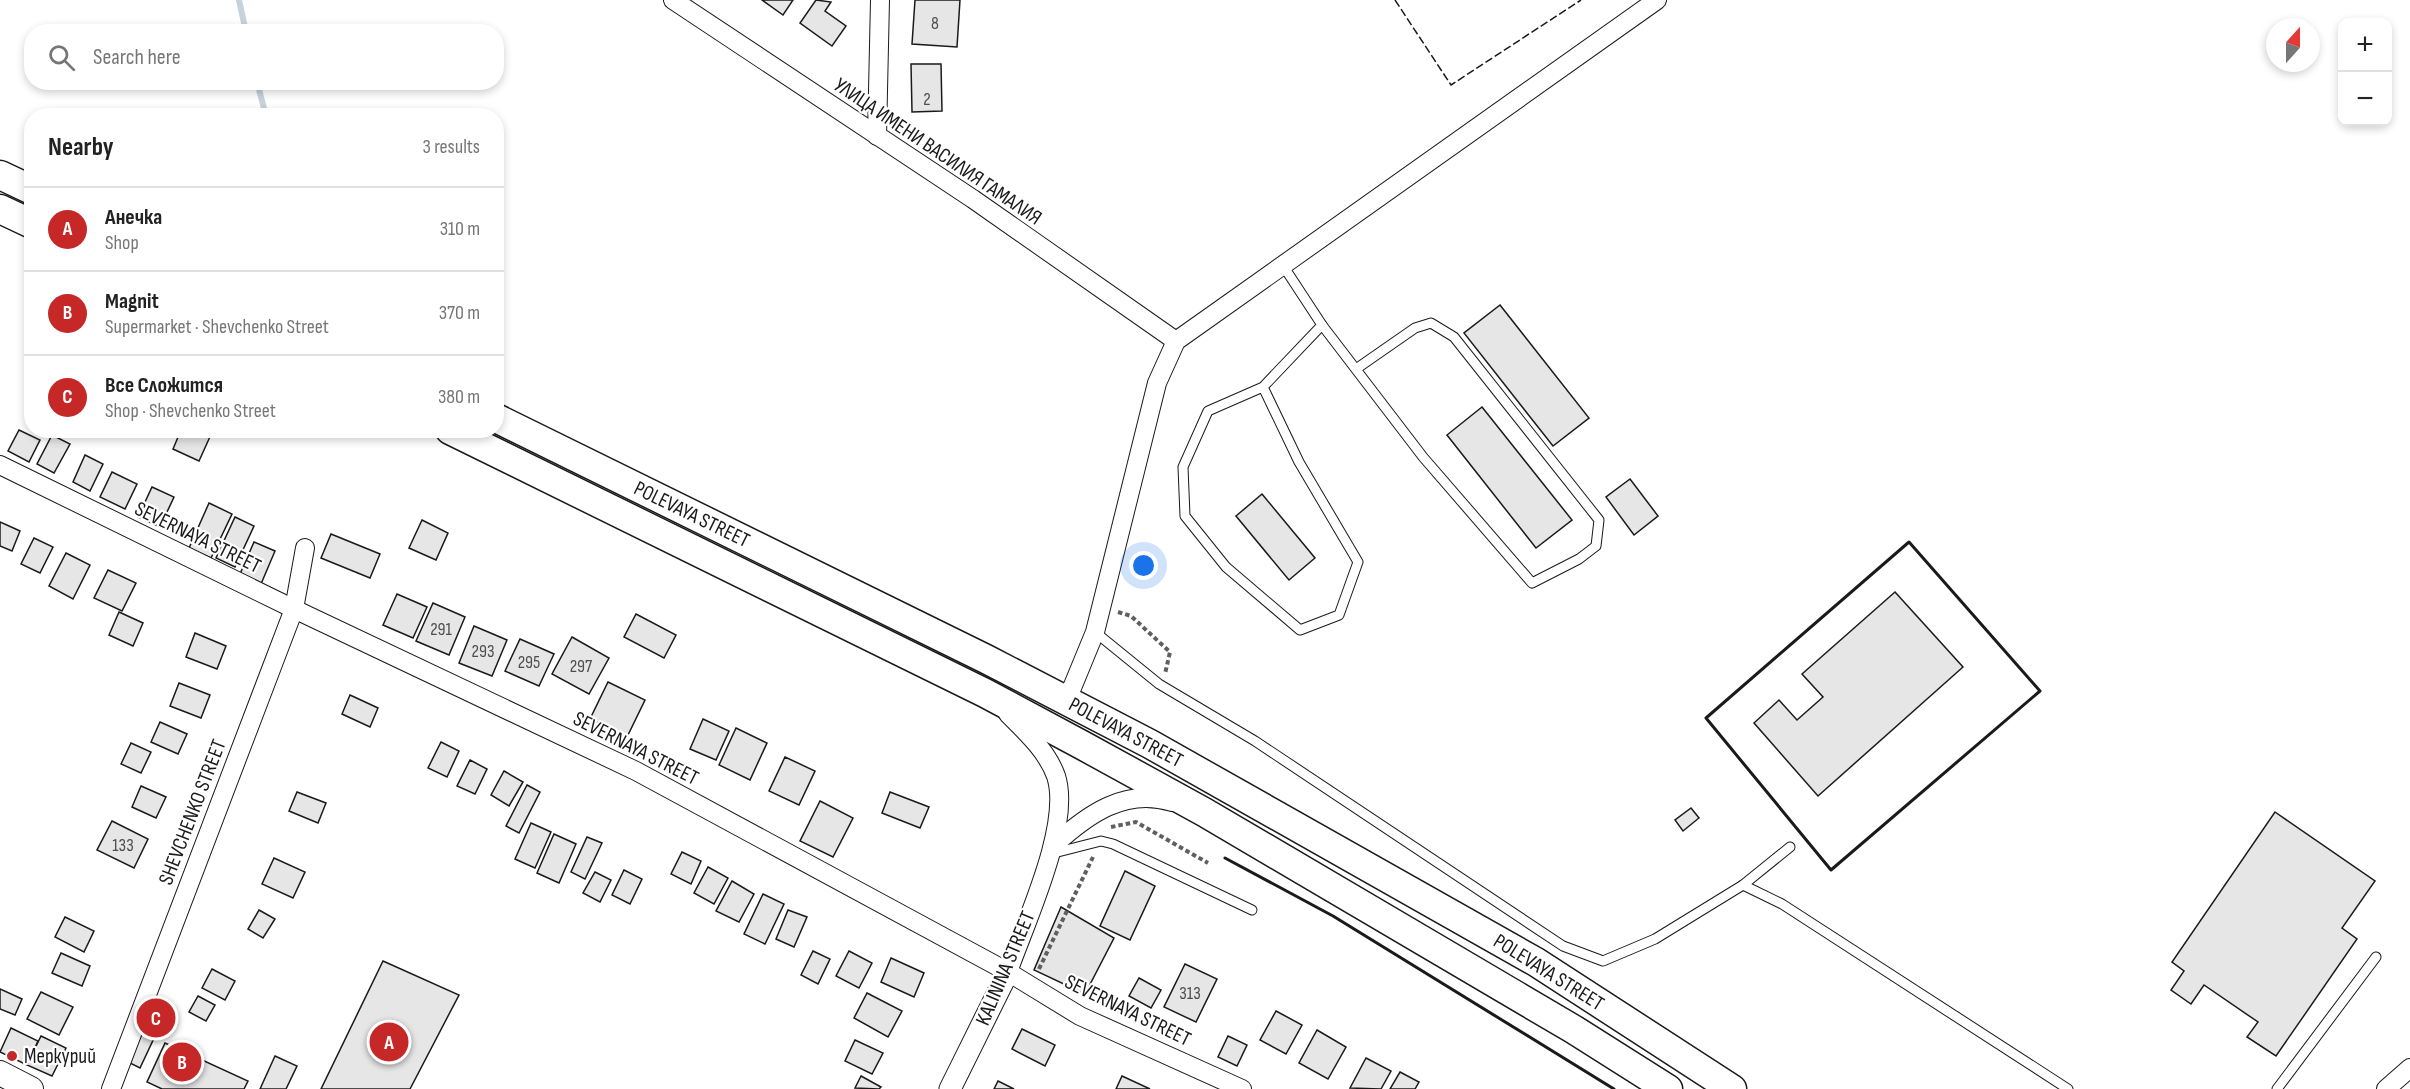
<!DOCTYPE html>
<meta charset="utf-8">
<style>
body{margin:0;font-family:"Sofia Sans Condensed",sans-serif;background:#f2f2f2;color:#222}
.controls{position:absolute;right:18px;top:18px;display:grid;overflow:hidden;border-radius:12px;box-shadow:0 3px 9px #0003}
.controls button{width:54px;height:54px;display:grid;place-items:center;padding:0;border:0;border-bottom:2px solid #e0e0e0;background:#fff;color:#222;font:30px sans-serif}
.compass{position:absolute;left:2266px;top:18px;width:54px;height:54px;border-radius:50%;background:#fff;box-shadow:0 3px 9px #0003;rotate:21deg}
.you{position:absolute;left:1144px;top:566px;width:21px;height:21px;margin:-15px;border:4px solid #fff;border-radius:50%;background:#1a73e8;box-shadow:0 0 0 9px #1a73e833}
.badge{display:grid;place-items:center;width:39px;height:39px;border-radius:50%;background:#c62828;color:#fff;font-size:20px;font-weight:700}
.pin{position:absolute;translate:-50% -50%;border:3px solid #fff;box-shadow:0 2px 6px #0006}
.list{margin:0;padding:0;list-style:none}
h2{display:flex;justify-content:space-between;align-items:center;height:78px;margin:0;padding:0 24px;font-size:26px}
h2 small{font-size:20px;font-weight:400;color:#767676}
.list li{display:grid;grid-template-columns:39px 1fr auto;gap:18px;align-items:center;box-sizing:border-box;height:84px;padding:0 24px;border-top:2px solid #e0e0e0}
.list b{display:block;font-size:22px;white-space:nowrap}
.list p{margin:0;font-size:20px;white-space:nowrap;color:#767676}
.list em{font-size:20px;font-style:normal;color:#767676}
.icon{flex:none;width:33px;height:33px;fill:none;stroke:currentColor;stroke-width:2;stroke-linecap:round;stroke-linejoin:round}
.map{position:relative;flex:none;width:2410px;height:1089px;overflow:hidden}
.search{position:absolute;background:#fff;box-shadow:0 3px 9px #0003;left:24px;top:24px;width:480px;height:66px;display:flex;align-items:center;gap:15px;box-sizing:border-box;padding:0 21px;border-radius:24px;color:#767676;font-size:22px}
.panel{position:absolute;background:#fff;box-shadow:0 3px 9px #0003;left:24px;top:108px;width:480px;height:330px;border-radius:24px}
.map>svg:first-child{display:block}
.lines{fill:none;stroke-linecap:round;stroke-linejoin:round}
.stream{stroke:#c6d2dc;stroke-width:6}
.building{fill:#e6e6e6;stroke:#1a1a1a;stroke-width:1.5}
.service-casing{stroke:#1a1a1a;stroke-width:11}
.minor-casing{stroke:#1a1a1a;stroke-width:20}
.tertiary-casing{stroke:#1a1a1a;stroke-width:23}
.secondary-casing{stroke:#1a1a1a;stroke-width:26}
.trunk-casing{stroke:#1a1a1a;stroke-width:31}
.path{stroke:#5f5f5f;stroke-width:4;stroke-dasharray:4.5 3;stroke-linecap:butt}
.service{stroke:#fff;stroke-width:9}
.minor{stroke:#fff;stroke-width:18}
.tertiary{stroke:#fff;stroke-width:21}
.secondary{stroke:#fff;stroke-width:24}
.trunk{stroke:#fff;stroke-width:28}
.fence{stroke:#1a1a1a;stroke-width:1.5;stroke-dasharray:8 3;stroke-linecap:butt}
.wall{stroke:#1a1a1a;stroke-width:3}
.poi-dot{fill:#c62828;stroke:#fff;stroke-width:2}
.labels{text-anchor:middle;stroke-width:4.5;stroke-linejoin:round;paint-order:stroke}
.number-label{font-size:18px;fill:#4d4d4d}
.street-label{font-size:21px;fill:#1a1a1a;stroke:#fff}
.poi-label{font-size:21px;fill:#1a1a1a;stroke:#fff;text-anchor:start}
</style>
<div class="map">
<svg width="2410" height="1089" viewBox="0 0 2410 1089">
<rect width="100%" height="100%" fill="#fff"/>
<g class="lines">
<!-- stream -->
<g class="stream">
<polyline points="239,0 246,32"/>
<polyline points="257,82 266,116"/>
</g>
</g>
<!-- building -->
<g class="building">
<polygon points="762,0 793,0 783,15"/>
<polygon points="816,0 831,2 825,11 846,26 832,46 800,23"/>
<polygon points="915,0 960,0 957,47 912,44"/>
<polygon points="911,64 941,64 942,111 912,112"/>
<polygon points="1500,305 1589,418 1553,446 1464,333"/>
<polygon points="1482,407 1572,520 1536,548 1447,435"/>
<polygon points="19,430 40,440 29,462 8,451"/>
<polygon points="181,430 213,430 199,461 173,449"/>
<polygon points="52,435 70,444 54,473 37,464"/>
<polygon points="85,455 103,464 90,491 73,482"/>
<polygon points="112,472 137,484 125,509 100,497"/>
<polygon points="1630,479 1658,516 1634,535 1606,497"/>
<polygon points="152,487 174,497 160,527 138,517"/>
<polygon points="1262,494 1315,558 1289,580 1236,516"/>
<polygon points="209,503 232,514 211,558 189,548"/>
<polygon points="235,517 254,526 235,567 216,558"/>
<polygon points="422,520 448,533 436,560 409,548"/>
<polygon points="0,522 20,531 12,551 0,546"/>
<polygon points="331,534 380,554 370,578 321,558"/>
<polygon points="34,538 53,547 40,573 21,564"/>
<polygon points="254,542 275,551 261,584 240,574"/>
<polygon points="66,553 90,565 73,599 49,586"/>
<polygon points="108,570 136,583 122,611 94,598"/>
<polygon points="1895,592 1963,667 1818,796 1754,723 1779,700 1797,720 1823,697 1802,674"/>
<polygon points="397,594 427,607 413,638 383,625"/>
<polygon points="433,603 465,617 449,655 416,641"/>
<polygon points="119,612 143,623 133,646 109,635"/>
<polygon points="636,614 676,635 664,658 624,637"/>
<polygon points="474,626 507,640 492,676 459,663"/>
<polygon points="195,633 226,646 217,669 186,657"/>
<polygon points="572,637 609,658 589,694 552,674"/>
<polygon points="520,639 554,654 539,686 505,671"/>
<polygon points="608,682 645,700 627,737 590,719"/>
<polygon points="179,683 210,695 201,718 170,706"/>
<polygon points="350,695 378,708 370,727 342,714"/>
<polygon points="703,719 729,731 716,760 690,749"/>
<polygon points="160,722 187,734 178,754 151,742"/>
<polygon points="736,728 767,743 750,780 719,765"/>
<polygon points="441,742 459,751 447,777 428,768"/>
<polygon points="131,743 151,752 141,773 121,764"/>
<polygon points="785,757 815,771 799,805 769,791"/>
<polygon points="470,760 487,769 475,794 457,786"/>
<polygon points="504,771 523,782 509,806 491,795"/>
<polygon points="527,785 540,792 519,833 506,826"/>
<polygon points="141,786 166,797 156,818 132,807"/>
<polygon points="297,792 326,803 318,823 289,811"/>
<polygon points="890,792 929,807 920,828 882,813"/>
<polygon points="820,801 853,818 833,857 800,841"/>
<polygon points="1691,808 1699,818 1683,831 1675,820"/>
<polygon points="2275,812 2375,881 2342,928 2357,939 2276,1056 2247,1037 2258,1022 2204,985 2191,1004 2171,990 2184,971 2172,962"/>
<polygon points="112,821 148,839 134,868 97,850"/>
<polygon points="531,823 551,832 535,868 515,859"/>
<polygon points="554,834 576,844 559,883 537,873"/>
<polygon points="587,837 602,843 585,879 571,872"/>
<polygon points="682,852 701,861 691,884 671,874"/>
<polygon points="274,858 305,872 293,898 262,884"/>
<polygon points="708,867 728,878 714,904 694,893"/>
<polygon points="624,870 642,879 630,904 612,895"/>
<polygon points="1125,871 1155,886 1130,940 1100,926"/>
<polygon points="595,872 611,880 600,902 583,893"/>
<polygon points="732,881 754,894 739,922 716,911"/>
<polygon points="763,894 784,904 765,944 744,934"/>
<polygon points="1061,907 1114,938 1085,994 1034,970"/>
<polygon points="259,910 275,919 263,938 248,929"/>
<polygon points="788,910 807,917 794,947 776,939"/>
<polygon points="65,917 94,931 84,952 55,937"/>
<polygon points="813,951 830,959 818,984 801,975"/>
<polygon points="849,951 872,963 859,988 836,976"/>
<polygon points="61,953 90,966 82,986 52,973"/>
<polygon points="891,958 924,973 914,997 881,982"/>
<polygon points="383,961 459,995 410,1089 321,1089"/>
<polygon points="1185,964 1217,979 1196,1022 1164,1007"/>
<polygon points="212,969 235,981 225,1000 202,988"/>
<polygon points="1139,978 1161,990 1151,1008 1129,996"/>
<polygon points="0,989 22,999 15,1015 0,1009"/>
<polygon points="41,992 73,1007 59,1035 27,1019"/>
<polygon points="867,993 902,1011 888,1037 854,1018"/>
<polygon points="198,996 215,1005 206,1021 189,1012"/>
<polygon points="153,1009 169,1016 160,1034 145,1027"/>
<polygon points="1276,1011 1302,1025 1286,1054 1260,1040"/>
<polygon points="11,1028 38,1041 27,1065 0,1052"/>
<polygon points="1022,1029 1055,1045 1045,1066 1012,1049"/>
<polygon points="143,1030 155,1036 140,1068 128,1062"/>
<polygon points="1317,1030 1346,1047 1328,1079 1299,1063"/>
<polygon points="41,1036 66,1048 52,1076 27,1065"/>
<polygon points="1228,1036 1247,1045 1237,1066 1218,1057"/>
<polygon points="855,1040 883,1053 872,1074 845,1061"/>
<polygon points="165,1043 248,1081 244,1089 162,1089 147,1082"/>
<polygon points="275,1056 297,1066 286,1089 260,1089"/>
<polygon points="1366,1058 1391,1071 1381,1089 1350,1088"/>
<polygon points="1400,1072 1419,1082 1415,1089 1390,1089"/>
<polygon points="861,1076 881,1087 879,1089 855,1088"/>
<polygon points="1122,1076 1150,1089 1116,1089"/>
<polygon points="998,1081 1014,1089 994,1089"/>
</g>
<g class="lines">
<defs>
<g id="service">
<polyline points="1322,325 1423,457 1532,583 1579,559 1596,546 1599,520 1454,337 1431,323 1415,328 1356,369"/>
<polyline points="1263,387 1299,462 1358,562 1339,615 1300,630 1226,567 1185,516 1183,467 1208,411 1263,387 1322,325 1282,264"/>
<polyline points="1095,632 1159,684 1255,741 1563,946 1603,961 1655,939 1743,885 1790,847"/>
<polyline points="1050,854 1101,841 1113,844 1252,910"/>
<polyline points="1743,885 1782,904 2068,1089"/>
<polyline points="2277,1089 2376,957"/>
</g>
<g id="minor">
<polyline points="673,0 973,199 1176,341"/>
<polyline points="877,136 880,0"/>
<polyline points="0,465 294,609 636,771 1008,972 1080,1016 1242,1089"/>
<polyline points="1067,700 1095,632 1157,383 1176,341 1657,0"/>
<path d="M1008 714C1026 732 1047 751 1056 776 1072 825 1025 923 1008 972"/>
<path d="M1054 845C1087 815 1125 787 1172 802"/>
<polyline points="111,1089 294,609 305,548"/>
<polyline points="2386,1089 2410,1068"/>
</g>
<polyline id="tertiary" points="950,1089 1008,972"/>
<polyline id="secondary" points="0,1073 31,1089"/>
<g id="trunk">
<polyline points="0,175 32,190"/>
<polyline points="0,209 32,224"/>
<polyline points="496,418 986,659 1150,744 1536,962 1732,1089"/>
<polyline points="450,430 985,693 1082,745 1204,812 1573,1029 1668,1089"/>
</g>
</defs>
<!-- service casing -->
<use href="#service" class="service-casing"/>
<!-- minor casing -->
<use href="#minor" class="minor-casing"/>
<!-- tertiary casing -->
<use href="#tertiary" class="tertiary-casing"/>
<!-- secondary casing -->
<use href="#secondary" class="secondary-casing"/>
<!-- trunk casing -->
<use href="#trunk" class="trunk-casing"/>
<!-- path -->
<g class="path">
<polyline points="1118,612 1131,616 1170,652 1165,674"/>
<polyline points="1111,827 1136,822 1208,863"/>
<polyline points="1039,969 1093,857"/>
</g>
<!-- service -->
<use href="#service" class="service"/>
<!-- minor -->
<use href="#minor" class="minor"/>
<!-- tertiary -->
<use href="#tertiary" class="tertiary"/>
<!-- secondary -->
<use href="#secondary" class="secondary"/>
<!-- trunk -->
<use href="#trunk" class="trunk"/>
<!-- fence -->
<polyline class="fence" points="1395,0 1451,85 1581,0"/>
<!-- wall -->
<g class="wall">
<polygon points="1909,542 2040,691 1831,870 1706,718"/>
<polyline points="1225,858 1333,916 1614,1089"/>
</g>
</g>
<!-- markers -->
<circle class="poi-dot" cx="12" cy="1056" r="6"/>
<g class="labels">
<!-- number labels -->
<g class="number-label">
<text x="935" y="29">8</text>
<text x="927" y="105">2</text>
<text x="441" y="635">291</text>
<text x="483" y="657">293</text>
<text x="529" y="668">295</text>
<text x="581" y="672">297</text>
<text x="123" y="851">133</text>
<text x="1190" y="999">313</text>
</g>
<!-- street labels -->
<g class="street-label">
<text transform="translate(938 151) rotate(34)" y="7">УЛИЦА ИМЕНИ ВАСИЛИЯ ГАМАЛИЯ</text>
<text transform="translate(692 514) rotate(26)" y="7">POLEVAYA STREET</text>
<text transform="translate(198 537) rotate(26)" y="7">SEVERNAYA STREET</text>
<text transform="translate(1126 732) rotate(28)" y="7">POLEVAYA STREET</text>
<text transform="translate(636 748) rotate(27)" y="7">SEVERNAYA STREET</text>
<text transform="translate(192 812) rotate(-69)" y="7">SHEVCHENKO STREET</text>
<text transform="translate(1005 968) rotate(-67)" y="7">KALININA STREET</text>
<text transform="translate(1549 972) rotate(32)" y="7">POLEVAYA STREET</text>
<text transform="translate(1128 1010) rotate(26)" y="7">SEVERNAYA STREET</text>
</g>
<!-- poi labels -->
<g class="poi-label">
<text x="24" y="1063">Меркурий</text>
</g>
</g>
</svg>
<div class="controls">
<button>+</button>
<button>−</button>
</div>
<svg class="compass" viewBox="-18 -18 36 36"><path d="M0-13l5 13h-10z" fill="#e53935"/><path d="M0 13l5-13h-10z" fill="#767676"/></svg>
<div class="you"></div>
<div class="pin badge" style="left:389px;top:1042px">A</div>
<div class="pin badge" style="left:182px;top:1062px">B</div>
<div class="pin badge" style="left:156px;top:1018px">C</div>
<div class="search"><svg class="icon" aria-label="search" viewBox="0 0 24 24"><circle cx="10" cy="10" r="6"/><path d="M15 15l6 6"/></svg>Search here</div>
<section class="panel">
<h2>Nearby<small>3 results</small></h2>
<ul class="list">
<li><span class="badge">A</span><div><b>Анечка</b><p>Shop</p></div><em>310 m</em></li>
<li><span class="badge">B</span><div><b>Magnit</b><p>Supermarket · Shevchenko Street</p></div><em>370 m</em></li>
<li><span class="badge">C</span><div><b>Все Сложится</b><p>Shop · Shevchenko Street</p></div><em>380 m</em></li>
</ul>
</section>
</div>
